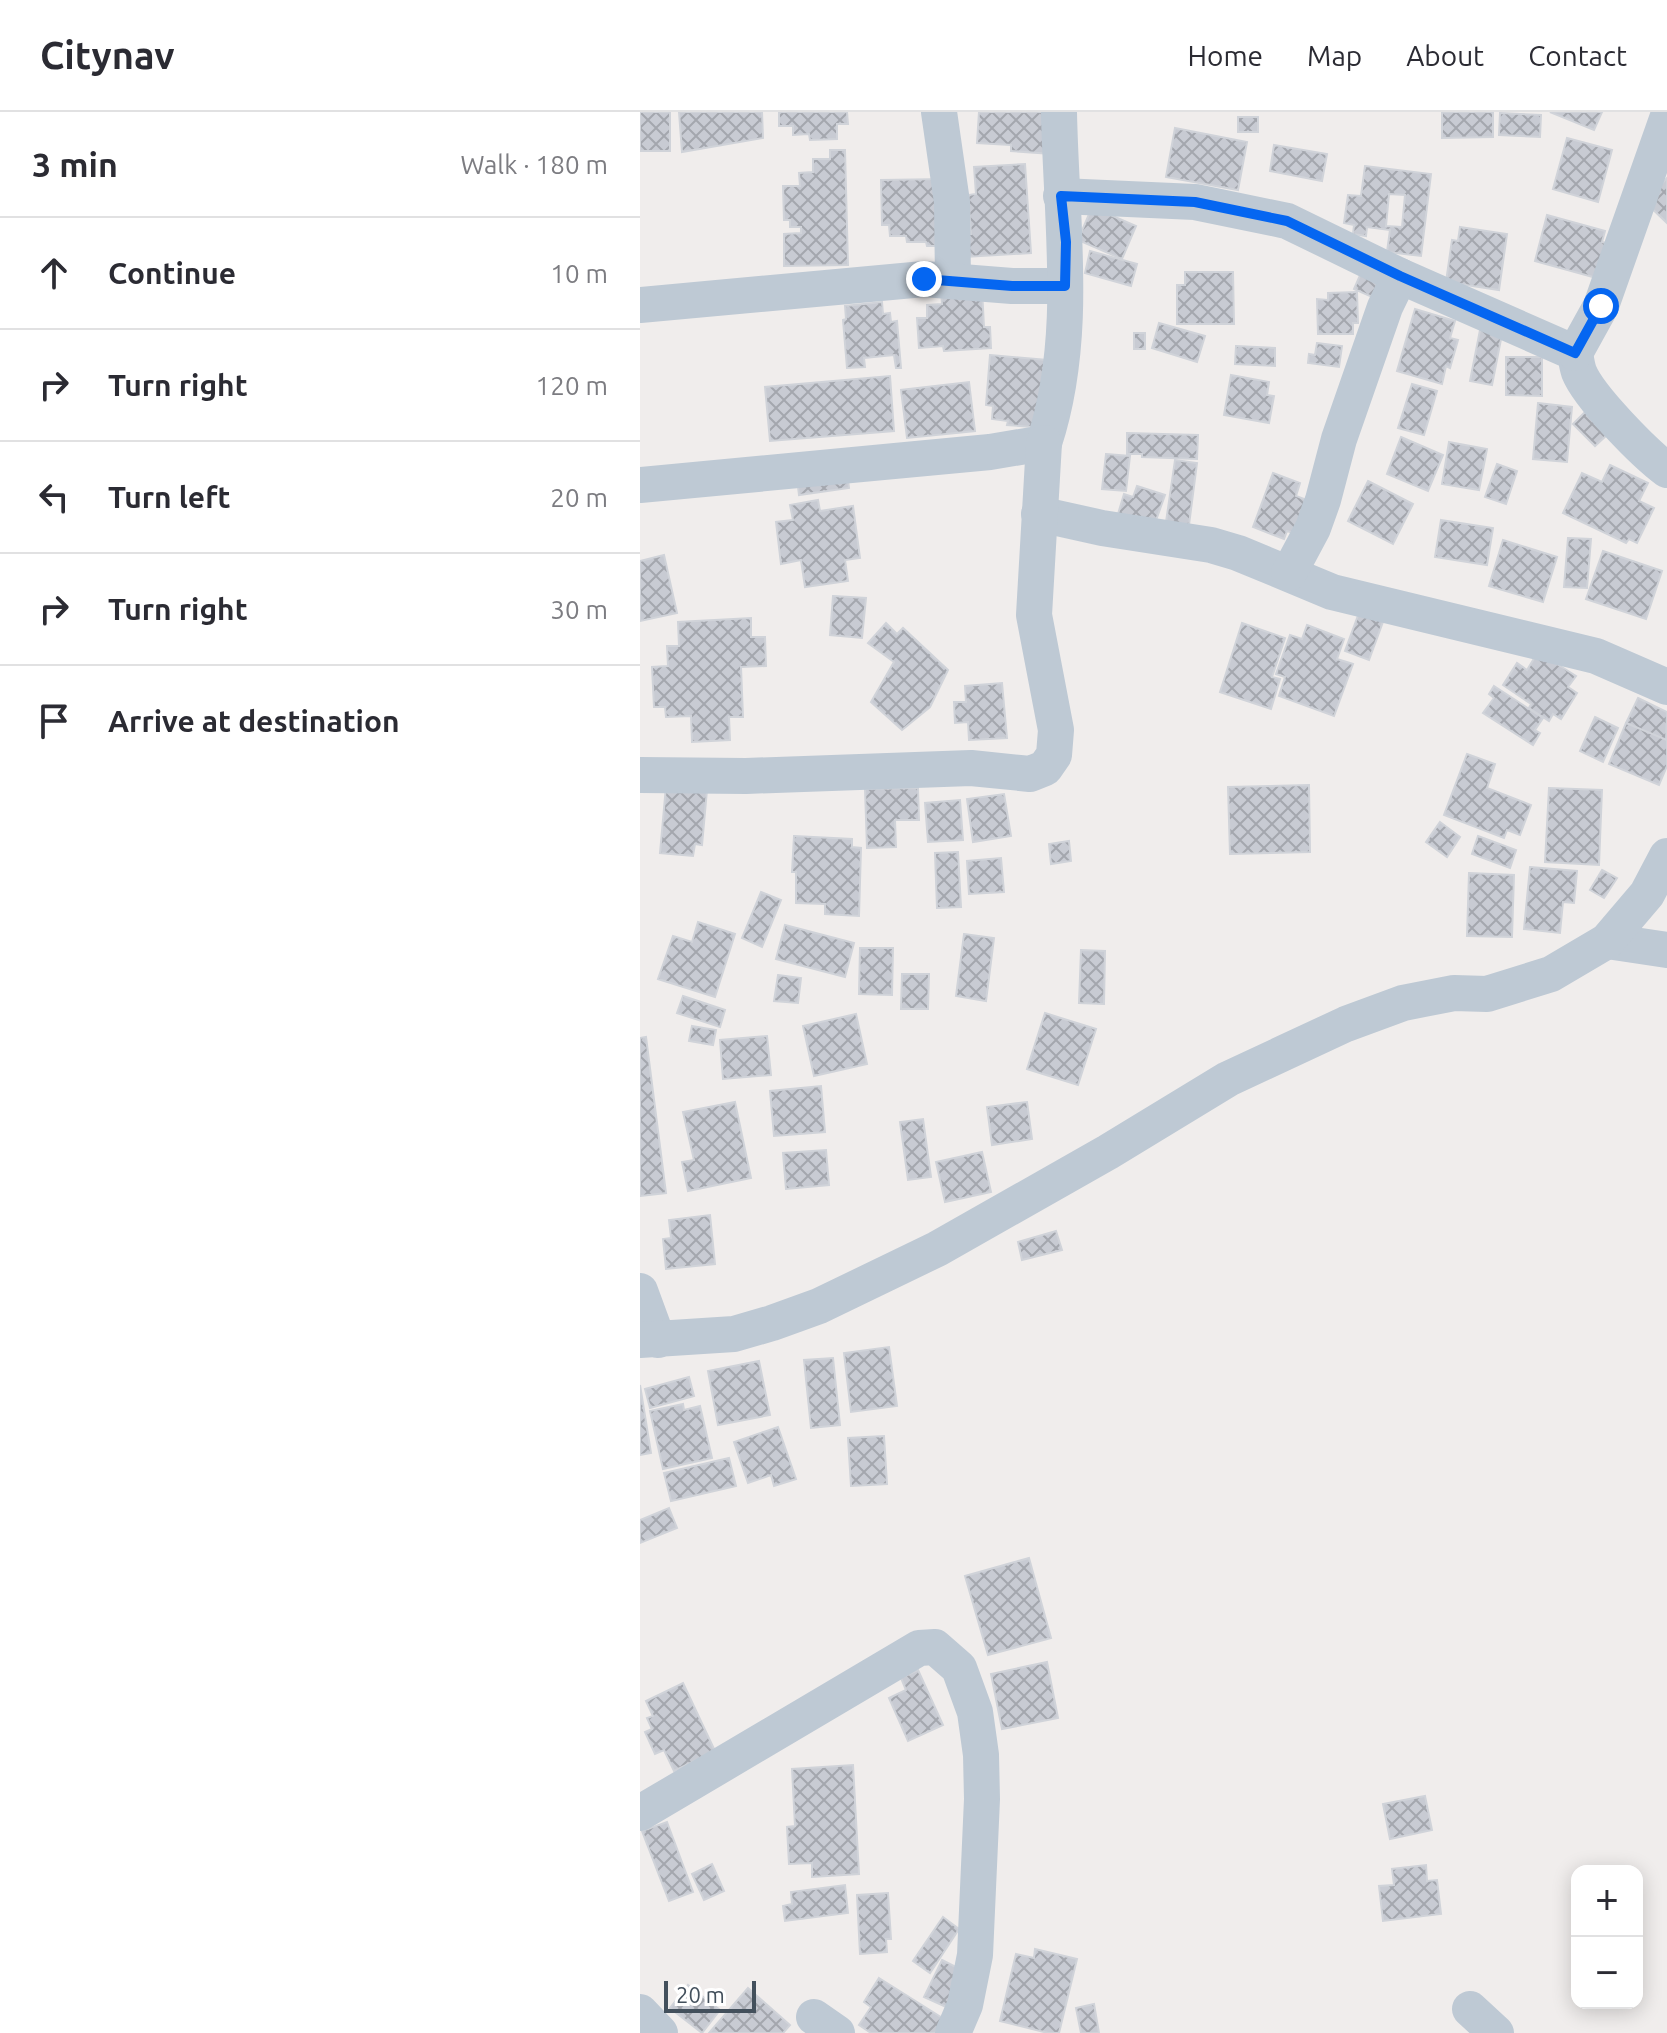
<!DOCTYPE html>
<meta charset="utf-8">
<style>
body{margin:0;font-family:Ubuntu,sans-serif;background:#f2f2f3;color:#2b2b33}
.controls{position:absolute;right:24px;bottom:24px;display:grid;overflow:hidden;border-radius:16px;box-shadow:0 4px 20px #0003}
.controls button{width:72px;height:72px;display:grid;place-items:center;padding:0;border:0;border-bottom:2px solid #e1e1e2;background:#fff;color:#2b2b33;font:40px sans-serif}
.scale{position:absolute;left:24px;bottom:20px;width:92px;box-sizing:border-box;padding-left:8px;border:4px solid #43505c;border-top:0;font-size:22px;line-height:28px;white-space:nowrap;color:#43505c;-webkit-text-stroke:6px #fff;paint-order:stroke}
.stop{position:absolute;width:24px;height:24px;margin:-18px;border:6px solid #0566f1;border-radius:50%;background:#fff}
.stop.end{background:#0566f1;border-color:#fff;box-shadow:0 2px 8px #0008}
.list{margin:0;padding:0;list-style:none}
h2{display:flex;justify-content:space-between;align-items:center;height:104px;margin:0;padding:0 32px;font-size:34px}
h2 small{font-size:26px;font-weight:400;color:#7c7c81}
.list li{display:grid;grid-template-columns:52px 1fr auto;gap:24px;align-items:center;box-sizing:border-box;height:112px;padding:0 32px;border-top:2px solid #e1e1e2}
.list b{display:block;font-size:30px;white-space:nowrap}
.list em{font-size:26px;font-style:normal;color:#7c7c81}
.icon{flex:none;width:44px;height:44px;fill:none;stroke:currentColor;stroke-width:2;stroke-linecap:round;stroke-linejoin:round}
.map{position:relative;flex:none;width:1027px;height:1921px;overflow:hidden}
header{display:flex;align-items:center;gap:48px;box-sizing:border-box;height:112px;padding:0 40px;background:#fff;border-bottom:2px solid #e1e1e2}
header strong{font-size:38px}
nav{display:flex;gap:44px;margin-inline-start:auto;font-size:28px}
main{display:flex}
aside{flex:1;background:#fff}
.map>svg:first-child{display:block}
.building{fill:url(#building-cross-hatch);stroke:#d0d3d9;stroke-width:2;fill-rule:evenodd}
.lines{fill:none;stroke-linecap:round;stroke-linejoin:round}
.minor{stroke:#bec9d4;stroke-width:36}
.route{stroke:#0566f1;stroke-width:10}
</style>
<header>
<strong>Citynav</strong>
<nav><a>Home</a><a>Map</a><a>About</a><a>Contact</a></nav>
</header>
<main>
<aside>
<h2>3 min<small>Walk · 180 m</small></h2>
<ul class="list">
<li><svg class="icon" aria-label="ahead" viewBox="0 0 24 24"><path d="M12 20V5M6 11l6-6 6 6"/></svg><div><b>Continue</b></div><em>10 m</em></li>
<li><svg class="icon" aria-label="right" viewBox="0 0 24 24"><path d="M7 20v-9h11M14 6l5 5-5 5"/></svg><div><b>Turn right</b></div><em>120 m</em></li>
<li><svg class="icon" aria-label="left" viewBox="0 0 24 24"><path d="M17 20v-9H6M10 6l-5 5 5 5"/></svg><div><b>Turn left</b></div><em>20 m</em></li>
<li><svg class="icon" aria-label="right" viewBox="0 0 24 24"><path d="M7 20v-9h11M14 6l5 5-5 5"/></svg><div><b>Turn right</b></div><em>30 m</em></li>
<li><svg class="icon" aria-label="arrive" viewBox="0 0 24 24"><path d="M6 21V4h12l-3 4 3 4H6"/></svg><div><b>Arrive at destination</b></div></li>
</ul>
</aside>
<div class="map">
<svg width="1027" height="1921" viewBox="0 0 1027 1921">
<defs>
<pattern id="building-cross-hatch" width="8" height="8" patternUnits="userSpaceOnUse" patternTransform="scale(2)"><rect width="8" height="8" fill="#c8cbd3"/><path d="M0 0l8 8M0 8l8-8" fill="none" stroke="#a4a7ae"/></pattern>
</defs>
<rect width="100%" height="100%" fill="#f0edec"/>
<!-- building -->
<g class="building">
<rect x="0" y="0" width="30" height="39"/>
<polygon points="39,0 122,0 123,26 42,40"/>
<polygon points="139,0 207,0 208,12 197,12 197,27 170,28 169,22 153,23 153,14 139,14"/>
<polygon points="339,0 409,0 411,42 371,39 371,33 337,31"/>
<polygon points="802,0 853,0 853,25 802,26"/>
<polygon points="910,0 962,0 954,18"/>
<polygon points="860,1 901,3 900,25 859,23"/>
<rect x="598" y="5" width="20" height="15"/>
<polygon points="535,16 607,30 598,78 526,65"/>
<polygon points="927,26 972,38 958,90 913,77"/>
<polygon points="634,33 687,42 682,69 630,59"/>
<polygon points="190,38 205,38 208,153 144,154 144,122 161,121 161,115 150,115 150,108 144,108 143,74 160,74 159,61 173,60 173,47 190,47"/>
<polygon points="385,52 391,141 325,145 324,122 331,122 328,83 336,82 334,55"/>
<path d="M725 54 791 62 781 144 747 140 750 118 727 115 726 124 713 122 714 113 704 111 708 83 721 84ZM749 82 765 83 762 115 746 114Z"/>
<polygon points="1027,66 1027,111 1005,90"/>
<polygon points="306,67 306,134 287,134 286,130 267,130 266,124 250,124 249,113 242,113 241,68"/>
<polygon points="452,95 496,114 482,147 438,128"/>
<polygon points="907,103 965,119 962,130 970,132 960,167 895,149"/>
<polygon points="820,115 867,122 859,178 806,170 812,128 818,129"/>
<polygon points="450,139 497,152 491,174 445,161"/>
<polygon points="724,154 749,166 739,188 714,177"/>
<polygon points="545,160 593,160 594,212 537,212 537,173 545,173"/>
<polygon points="342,177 344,215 350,215 351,236 304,239 303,234 279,236 277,206 287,206 287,193 302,192 301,179"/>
<polygon points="717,180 718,211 713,211 713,222 678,222 677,187 688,188 688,181"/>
<polygon points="242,190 243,202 250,201 251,210 257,209 261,256 256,256 254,243 224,246 225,255 207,256 203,208 206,207 205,194"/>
<polygon points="775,197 815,209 810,226 818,228 810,256 806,254 802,272 757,259"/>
<polygon points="519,211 565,224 557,250 512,236"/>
<polygon points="841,213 863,217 852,273 830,269"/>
<rect x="494" y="221" width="11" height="16"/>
<polygon points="677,231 702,234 699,255 668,251 669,242 675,243"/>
<polygon points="596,234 635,236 635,254 595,252"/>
<polygon points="350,243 407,248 406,316 367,313 368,309 352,307 353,294 346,293"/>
<polygon points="866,245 902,245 902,284 866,283"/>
<polygon points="591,263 629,270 627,283 634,284 629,311 584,303"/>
<polygon points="250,264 254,319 130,329 125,275"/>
<polygon points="329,270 335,319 267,326 261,278"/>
<polygon points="772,272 797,279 784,323 758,316"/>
<polygon points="898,291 932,295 927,350 893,347"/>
<polygon points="945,300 967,323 955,334 933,312"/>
<polygon points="487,321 558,323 557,347 502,345 502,342 487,342"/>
<polygon points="761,325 803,343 788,379 747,362"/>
<polygon points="809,330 847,337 839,378 802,372"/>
<polygon points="466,342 490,344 486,379 462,377"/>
<polygon points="535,348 557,351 549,413 526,410"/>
<polygon points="857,352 877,359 866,392 845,385"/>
<polygon points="970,353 1008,371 999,389 1014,396 997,431 989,427 986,431 923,401 942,361 962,370"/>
<polygon points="207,360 209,376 159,383 157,366"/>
<polygon points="633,361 660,371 656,384 675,391 662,424 647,419 644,427 613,415"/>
<polygon points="728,369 773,392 753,432 708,409"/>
<polygon points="497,374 525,383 514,414 478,402 484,382 493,385"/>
<polygon points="178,388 180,399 213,394 220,446 205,448 208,469 165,475 161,448 141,452 136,410 153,408 150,393"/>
<polygon points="801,408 853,416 847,453 795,445"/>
<polygon points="928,426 951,427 947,476 924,475"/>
<polygon points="863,428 917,445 903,490 849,474"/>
<polygon points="963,439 1022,459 1006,507 946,487"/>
<polygon points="24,443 37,501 0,509 0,449"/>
<polygon points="193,484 226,486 222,526 190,523"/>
<polygon points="720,498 744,507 729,548 705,539"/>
<polygon points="111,506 111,525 125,525 126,554 101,555 103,605 89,605 90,628 52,630 51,604 26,605 25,595 14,595 12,555 28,554 27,534 39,534 38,510"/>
<polygon points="246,511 257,522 263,516 308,558 290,595 262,618 231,590 254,550 228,531"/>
<polygon points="602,511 645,526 632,565 640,567 631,597 580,580"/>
<polygon points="667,513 704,527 697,547 713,552 694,604 639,584 645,565 636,562 650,523 662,527"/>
<polygon points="898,540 936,564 928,575 937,581 921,607 913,602 909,609 889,596 891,592 863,573 877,551 887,558"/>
<polygon points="362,571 367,626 329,628 328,610 315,611 314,590 326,590 325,574"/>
<polygon points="854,574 903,606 895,618 900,621 893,633 843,601 854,586 849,582"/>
<polygon points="998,586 1027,600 1026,630 986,611"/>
<polygon points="955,605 978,616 963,650 940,639"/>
<polygon points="986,611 1027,628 1027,654 1019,673 969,652"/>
<polygon points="827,642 855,652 847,676 891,693 880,723 867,718 864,726 804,703"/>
<polygon points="669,673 670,740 590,742 588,675"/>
<polygon points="26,674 67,678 62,733 55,732 53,744 20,741"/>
<polygon points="278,676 279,708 255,708 256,735 227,736 225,677"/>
<polygon points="909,676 962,678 959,753 905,750"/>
<polygon points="364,682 371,724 333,730 327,687"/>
<polygon points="320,688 323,728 288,730 285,691"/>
<polygon points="800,710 820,725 807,745 786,730"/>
<polygon points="154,724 212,727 212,735 221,736 219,804 185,802 185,792 156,791 156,760 152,760"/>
<polygon points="838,724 876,738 870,756 832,742"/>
<polygon points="429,729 431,749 411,752 409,732"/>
<polygon points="318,740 321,795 297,796 295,741"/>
<polygon points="361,746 364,780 329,782 327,749"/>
<polygon points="890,755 937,759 934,791 923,790 920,821 884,817"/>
<polygon points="962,758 977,766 964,786 950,778"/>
<polygon points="829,761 874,763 872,825 827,824"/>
<polygon points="121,780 141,788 122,835 102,826"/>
<polygon points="58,810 95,822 75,885 18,867 33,824 52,830"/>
<polygon points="145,813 214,831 205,865 136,847"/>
<polygon points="324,822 354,826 346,889 316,884"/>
<polygon points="220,836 253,836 252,883 219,882"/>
<polygon points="441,838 465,839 464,892 439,891"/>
<polygon points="262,862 289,862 288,897 261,897"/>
<polygon points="138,863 161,866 158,891 134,889"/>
<polygon points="43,884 85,898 80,915 37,901"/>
<polygon points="405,901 456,917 438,973 387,957"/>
<polygon points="216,902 227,952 174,964 163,914"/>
<polygon points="52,914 76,918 73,933 49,929"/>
<polygon points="127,924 131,963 83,967 80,928"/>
<polygon points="6,925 26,1081 0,1084 0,926"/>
<polygon points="181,974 185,1020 134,1024 130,979"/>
<polygon points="95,990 111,1066 48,1079 42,1050 54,1048 43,1000"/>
<polygon points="387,990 392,1027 352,1033 347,995"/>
<polygon points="283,1007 291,1065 268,1068 260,1010"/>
<polygon points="186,1038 189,1073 146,1077 143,1041"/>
<polygon points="342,1040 351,1080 305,1090 296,1050"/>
<polygon points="70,1103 75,1152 26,1157 23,1127 31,1126 29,1108"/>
<polygon points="416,1119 422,1138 382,1148 378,1130"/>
<polygon points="249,1235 257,1294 211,1300 204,1241"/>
<polygon points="193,1246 200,1313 171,1316 164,1248"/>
<polygon points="119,1249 130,1303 78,1313 68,1259"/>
<polygon points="49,1265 54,1284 10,1296 5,1277"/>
<polygon points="0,1273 11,1341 0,1343"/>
<polygon points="43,1292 44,1298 60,1294 72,1346 23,1357 10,1299"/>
<polygon points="138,1315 156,1367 134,1374 131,1363 108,1371 94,1330"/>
<polygon points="244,1324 247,1372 211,1374 208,1326"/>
<polygon points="89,1346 96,1374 31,1389 24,1361"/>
<polygon points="29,1396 37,1416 0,1431 0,1408"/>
<polygon points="389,1446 411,1526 348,1543 325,1464"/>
<polygon points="407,1550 418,1606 362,1617 351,1562"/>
<polygon points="278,1558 303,1613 268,1629 249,1586 266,1578 261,1566"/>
<polygon points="43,1571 75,1639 34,1659 24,1638 15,1642 5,1620 12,1617 7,1606 13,1604 6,1589"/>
<polygon points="213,1653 219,1762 172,1765 172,1751 149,1752 147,1715 155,1714 152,1657"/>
<polygon points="785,1684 792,1718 750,1727 743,1692"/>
<polygon points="27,1710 53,1780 29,1789 2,1719"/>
<polygon points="72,1752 84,1779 64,1788 52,1762"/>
<polygon points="786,1753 787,1769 797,1768 801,1802 743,1809 739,1774 754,1773 752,1757"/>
<polygon points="205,1773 208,1801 145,1809 143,1794 152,1792 151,1780"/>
<polygon points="248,1781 251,1827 246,1827 247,1840 220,1842 217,1783"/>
<polygon points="303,1805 319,1817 290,1861 273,1849"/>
<polygon points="395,1837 437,1847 419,1921 408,1921 360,1909 376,1842 394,1846"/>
<polygon points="302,1848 320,1857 315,1899 284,1885"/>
<polygon points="239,1866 304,1907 295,1921 231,1921 219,1913 231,1895 224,1890"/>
<polygon points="48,1873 80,1898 62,1921 30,1896"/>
<polygon points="108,1876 150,1913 143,1921 69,1921"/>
<polygon points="454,1892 459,1921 441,1921 436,1896"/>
</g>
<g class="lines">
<!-- minor -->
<g class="minor">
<polyline points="299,0 312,90 313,169"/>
<path d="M421 84 555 90 647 109 760 164 935 241C936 247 937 254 939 260 949 285 1004 341 1027 358"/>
<polyline points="0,193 284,167 372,174 425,174"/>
<polyline points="935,241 961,194 1027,7"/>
<path d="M0 373 350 340 404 331C439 225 421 110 419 0"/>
<polyline points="399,402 462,416 571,433 598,441 692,480 956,544 1027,575"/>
<polyline points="649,461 673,416 683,388 699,327 745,195 760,164"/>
<polyline points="0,663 106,664 331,656 390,662 405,656 414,643 416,618 394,503 404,331"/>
<polyline points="967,829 1027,838"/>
<polyline points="0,1179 18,1228"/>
<polyline points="0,1228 94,1222 132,1211 179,1194 297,1137 468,1040 588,967 706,912 763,891 814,881 847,882 911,862 967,829 1007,782 1027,744"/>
<polyline points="0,1701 279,1536 295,1535 319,1556 335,1600 341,1643 342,1687 335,1843 325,1893 313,1921"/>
<polyline points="830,1897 856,1921"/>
<polyline points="0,1900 20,1921"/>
<polyline points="174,1905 197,1921"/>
</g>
</g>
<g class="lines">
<!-- route -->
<polyline class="route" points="284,167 372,174 425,174 426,130 421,84 555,90 647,109 760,164 935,241 961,194"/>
</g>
</svg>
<div class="controls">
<button>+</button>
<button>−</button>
</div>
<div class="scale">20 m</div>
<div class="stop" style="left:961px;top:194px"></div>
<div class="stop end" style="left:284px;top:167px"></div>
</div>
</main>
